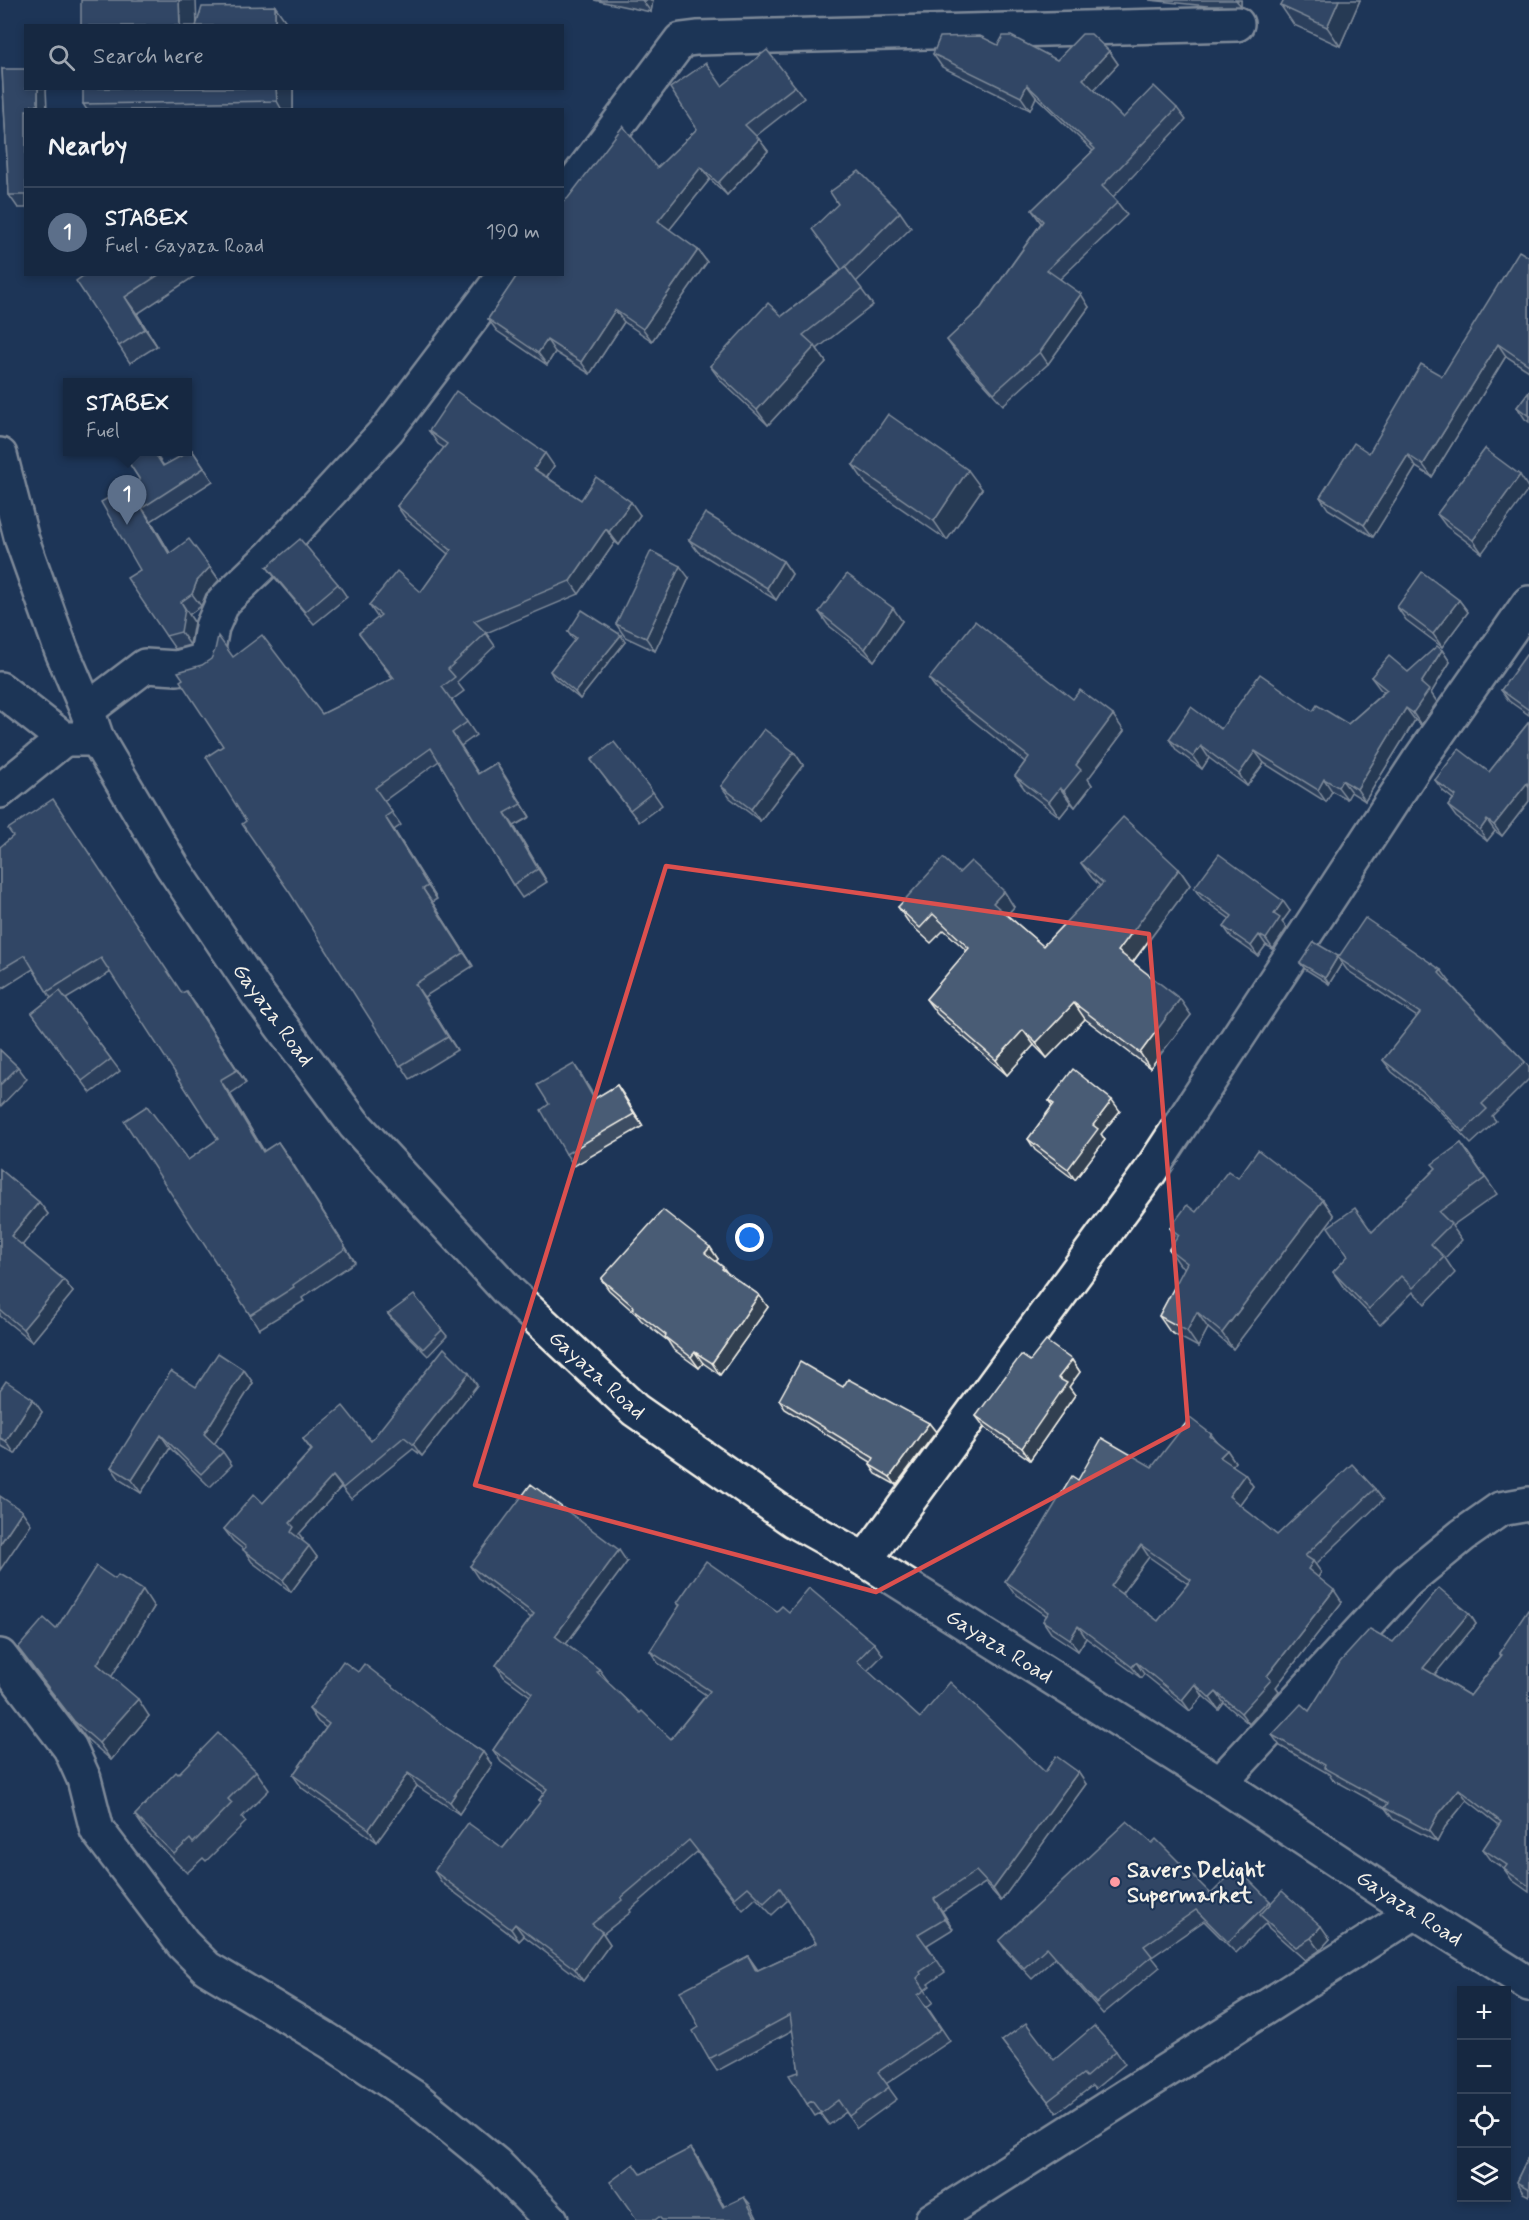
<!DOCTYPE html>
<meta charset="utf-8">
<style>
body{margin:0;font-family:Mynerve,sans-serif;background:#1f3048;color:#f1f3f6}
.controls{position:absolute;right:18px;bottom:18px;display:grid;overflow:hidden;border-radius:0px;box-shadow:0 3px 9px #0003}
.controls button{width:54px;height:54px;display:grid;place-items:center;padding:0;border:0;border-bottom:2px solid #35445a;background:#162841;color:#f1f3f6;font:30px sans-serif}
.you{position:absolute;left:750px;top:1238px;width:21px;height:21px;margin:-15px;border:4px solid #fff;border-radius:50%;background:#1a73e8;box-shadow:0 0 0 9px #1a73e833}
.badge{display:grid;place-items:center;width:39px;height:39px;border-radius:50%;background:#ff9aa2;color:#fff;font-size:20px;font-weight:700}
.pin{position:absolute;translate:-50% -50px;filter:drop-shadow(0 2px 3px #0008)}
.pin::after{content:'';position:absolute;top:32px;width:21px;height:18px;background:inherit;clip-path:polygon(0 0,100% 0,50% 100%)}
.popup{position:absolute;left:63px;top:378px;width:129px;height:78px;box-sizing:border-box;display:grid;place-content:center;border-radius:0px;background:#162841;filter:drop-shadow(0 2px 4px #0005);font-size:20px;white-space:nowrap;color:#9ea6b1}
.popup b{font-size:22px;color:#f1f3f6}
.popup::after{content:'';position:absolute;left:50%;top:100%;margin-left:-12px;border:12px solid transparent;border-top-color:#162841}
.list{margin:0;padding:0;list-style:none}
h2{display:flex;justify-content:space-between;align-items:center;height:78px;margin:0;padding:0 24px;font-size:26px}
h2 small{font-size:20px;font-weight:400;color:#9ea6b1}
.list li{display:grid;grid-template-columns:39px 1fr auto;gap:18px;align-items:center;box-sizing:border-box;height:90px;padding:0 24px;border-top:2px solid #35445a}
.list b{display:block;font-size:22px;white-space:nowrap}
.list p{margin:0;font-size:20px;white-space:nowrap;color:#9ea6b1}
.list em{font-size:20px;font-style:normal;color:#9ea6b1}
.icon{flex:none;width:33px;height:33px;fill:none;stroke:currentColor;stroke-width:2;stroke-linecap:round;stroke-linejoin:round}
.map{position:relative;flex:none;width:1529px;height:2220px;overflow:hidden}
.search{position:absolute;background:#162841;box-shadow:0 3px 9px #0003;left:24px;top:24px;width:540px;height:66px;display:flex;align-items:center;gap:15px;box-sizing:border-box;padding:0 21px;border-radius:0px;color:#9ea6b1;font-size:22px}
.panel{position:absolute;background:#162841;box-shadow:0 3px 9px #0003;left:24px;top:108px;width:540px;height:168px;border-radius:0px}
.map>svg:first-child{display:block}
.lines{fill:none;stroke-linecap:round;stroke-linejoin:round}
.minor-casing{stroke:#f4f1e8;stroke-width:38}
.major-casing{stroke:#f4f1e8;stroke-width:38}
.minor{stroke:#1d3557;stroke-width:33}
.major{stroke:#1d3557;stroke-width:33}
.wall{fill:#3e4e64;stroke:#f4f1e8;stroke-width:1.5;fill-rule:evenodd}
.shaded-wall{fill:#324051;stroke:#f4f1e8;stroke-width:1.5}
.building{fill:#485b74;stroke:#f4f1e8;stroke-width:1.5;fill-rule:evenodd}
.marked{fill:none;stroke:#dc504e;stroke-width:4.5;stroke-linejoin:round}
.poi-dot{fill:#ff9aa2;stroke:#1d3557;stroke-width:2}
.labels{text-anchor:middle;stroke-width:4.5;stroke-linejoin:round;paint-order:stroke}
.street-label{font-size:22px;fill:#f4f1e8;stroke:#1d3557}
.poi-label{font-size:22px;font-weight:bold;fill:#f4f1e8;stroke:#1d3557;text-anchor:start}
</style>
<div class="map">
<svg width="1529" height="2220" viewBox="0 0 1529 2220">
<rect width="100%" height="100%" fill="#1d3557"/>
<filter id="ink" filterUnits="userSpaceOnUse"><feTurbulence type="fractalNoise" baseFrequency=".0167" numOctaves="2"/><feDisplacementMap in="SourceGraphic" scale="12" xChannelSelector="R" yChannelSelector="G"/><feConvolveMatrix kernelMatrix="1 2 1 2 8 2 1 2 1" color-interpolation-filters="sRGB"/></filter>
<g filter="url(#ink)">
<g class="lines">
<defs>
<g id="minor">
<polyline points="562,199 681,40 697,38 1237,24"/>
<polyline points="0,689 64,739 97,739"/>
<polyline points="87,710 145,666 177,668 206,660 212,627 223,602 271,556 387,430 505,274"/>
<polyline points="0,791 64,739"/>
<polyline points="865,1560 1149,1173 1418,762 1529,603"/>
<polyline points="0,1656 70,1748 84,1779 97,1830 183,1944 207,1968 329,2041 415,2098 496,2164 551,2220"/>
<polyline points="1220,1783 1407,1581 1463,1535 1500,1509 1529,1504"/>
<polyline points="932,2220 1415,1912"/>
</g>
<polyline id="major" points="0,455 22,540 61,649 87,710 97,739 172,866 259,996 354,1124 508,1291 635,1410 793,1520 865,1560 1220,1783 1415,1912 1529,1984"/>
</defs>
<!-- minor casing -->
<use href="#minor" class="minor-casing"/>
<!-- major casing -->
<use href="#major" class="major-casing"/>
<!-- minor -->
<use href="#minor" class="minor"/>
<!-- major -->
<use href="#major" class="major"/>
</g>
<!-- wall -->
<g class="wall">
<polygon points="594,0 653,0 651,12"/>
<polygon points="1149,0 1241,0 1241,6 1207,6"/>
<polygon points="1360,0 1340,46 1294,25 1281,6"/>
<polygon points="998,45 1057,60 1109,51 1118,64 1094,90 1123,118 1177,108 1186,120 1113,197 1127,215 1060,279 1089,307 1048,364 1003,405 956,353 947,340 981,308 1041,223 1032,210 1093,151 1036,97 1030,110 942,67 933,54"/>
<polygon points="2,69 47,110 26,110 26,208 18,208 9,195"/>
<polygon points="722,86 795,86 804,98 756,136 768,151 727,195 710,179 669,230 698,250 707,262 652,341 624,322 590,374 555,352 547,365 497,331 488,319 517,276 516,274 562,274 657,168 697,129"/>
<polygon points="293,88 293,110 87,110 83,104"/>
<polygon points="900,212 911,228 856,282 873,305 817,349 826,362 768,425 721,381 710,366 782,316 841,270"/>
<polygon points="1529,257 1529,371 1506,356 1432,477 1416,467 1373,537 1328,509 1320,497 1369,453 1442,376"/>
<polygon points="86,274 198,274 137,314 157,346 130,363 119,346"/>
<polygon points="1529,391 1529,422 1525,419 1517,407"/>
<polygon points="429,431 554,466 547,477 581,500 640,515 619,545 615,542 579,594 486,633 495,646 457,682 464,691 452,700 476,735 461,746 478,774 496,763 530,817 514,826 547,882 522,898 513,885 439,761 384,801 401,825 394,830 437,899 432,902 473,966 424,997 457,1050 410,1079 246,821 223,746 233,657 322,714 393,679 359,633 378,618 369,605 421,592 448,554 406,519 397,506 444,448 438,444"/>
<polygon points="1485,449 1482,553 1446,526 1437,514"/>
<polygon points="192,450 213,481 151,521 170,553 210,567 219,580 206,594 201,606 189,615 194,622 190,645 175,649 166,636 140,570 140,480 122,452 154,452 164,466"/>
<polygon points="853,465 982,489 947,540 866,484"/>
<polygon points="689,540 783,561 792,574 776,600 698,552"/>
<polygon points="267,567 338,584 347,597 314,624 276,579"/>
<polygon points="689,578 655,651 625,637 616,624"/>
<polygon points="1459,600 1468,612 1442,647 1406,620 1397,607"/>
<polygon points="819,612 902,621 874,661 828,625"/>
<polygon points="568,632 625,642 580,699 554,678 550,671 575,640 572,638"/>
<polygon points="1442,650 1450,662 1431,693 1437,702 1421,725 1415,720 1365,801 1351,792 1347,799 1332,791 1326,802 1264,763 1247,786 1209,758 1202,769 1177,751 1169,739 1313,711 1348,724 1384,692 1380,689 1371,677 1408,672"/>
<polygon points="1529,656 1529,715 1509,701 1501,690"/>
<polygon points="929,679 1073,699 1124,731 1088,779 1092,785 1075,807 1071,803 1060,817 1026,791 1015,776 1025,762 940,694"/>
<polygon points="1529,722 1529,801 1502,836 1495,831 1487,841 1456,817 1448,806 1453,799 1443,791 1435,780 1489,772"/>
<polygon points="794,752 803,765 760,821 730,798 721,786"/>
<polygon points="591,760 653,792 662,805 639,822"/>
<polygon points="0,847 183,993 196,1005 246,1083 230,1094 264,1151 278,1142 355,1262 302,1298 304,1301 259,1329 250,1315 188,1160 218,1139 111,972 66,999 120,1071 91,1093 32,1013 51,998 33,969 0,990"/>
<polygon points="1081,863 1179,869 1190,885 1133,962 1191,1015 1150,1068 1085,1019 1047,1058 1034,1045 1007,1075 937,1014 926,999 967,951 944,930 931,943 909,923 898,907 959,873 1014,907 1007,915 1043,946 1100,886 1092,878"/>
<polygon points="1194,888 1290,911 1282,922 1287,928 1273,949 1266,945 1258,956 1231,937 1224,927 1230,919 1201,898"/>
<polygon points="1338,956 1339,958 1450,982 1449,983 1525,1062 1529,1067 1529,1079 1492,1116 1496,1121 1471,1144 1433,1104 1392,1072 1383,1060 1417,1017 1347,970 1342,963 1329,984 1305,969 1300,963"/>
<polygon points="0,1050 18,1067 27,1079 0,1107"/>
<polygon points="582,1076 595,1099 617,1085 643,1126 574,1166 566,1154 549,1104"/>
<polygon points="1049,1101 1120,1111 1101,1134 1105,1140 1075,1180 1035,1150 1028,1139 1052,1106"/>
<polygon points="1461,1143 1497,1194 1452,1226 1462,1240 1445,1258 1455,1273 1425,1304 1413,1292 1380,1325 1344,1288 1333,1272"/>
<polygon points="0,1169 39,1202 48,1214 22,1245 64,1280 73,1292 32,1342 0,1316"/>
<polygon points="1238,1178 1323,1200 1334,1216 1233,1349 1208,1328 1198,1347 1170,1332 1159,1316 1185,1268 1180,1265 1169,1249 1177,1238 1170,1228 1196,1212"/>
<polygon points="710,1247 718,1259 716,1261 723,1267 728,1274 759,1295 768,1307 720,1375 703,1363 699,1368 673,1349 668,1341 641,1320 637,1315 609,1290 601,1279"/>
<polygon points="388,1314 442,1330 447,1336 428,1356 393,1321"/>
<polygon points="1072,1360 1080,1372 1069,1387 1075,1395 1030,1460 985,1428 976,1416 1030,1361"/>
<polygon points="244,1370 253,1383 214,1444 223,1452 232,1465 210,1487 170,1448 141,1493 120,1480 111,1467 196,1387"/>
<polygon points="477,1385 422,1456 413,1449 351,1499 341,1487 299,1534 303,1539 302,1540 317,1557 291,1592 252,1562 244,1550 233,1541 224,1529 263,1503 311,1450 303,1439 371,1441"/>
<polygon points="843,1387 929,1423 936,1432 896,1485 876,1474 870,1465 871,1462 785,1409 779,1400"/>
<polygon points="0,1390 42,1412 15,1454 0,1445"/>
<path d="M1211 1434 1217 1442 1227 1450 1235 1462 1232 1465 1253 1486 1239 1505 1277 1535 1375 1489 1383 1500 1315 1565 1321 1572 1318 1577 1342 1602 1276 1687 1279 1691 1249 1724 1224 1703 1219 1710 1203 1696 1190 1711 1144 1674 1141 1678 1086 1638 1078 1651 1051 1633 1043 1621 1047 1616 1013 1592 1005 1581 1078 1480 1152 1467ZM1149 1557 1188 1584 1158 1621 1121 1594Z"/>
<polygon points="627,1562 566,1644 608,1681 607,1682 640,1713 671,1739 706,1695 658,1663 650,1651 680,1606 677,1603 777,1611 789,1612 874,1643 883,1655 867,1671 920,1718 1045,1772 1078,1772 1086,1784 1001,1901 985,1883 942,1911 953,1929 927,1945 945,1972 928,1984 930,1986 925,1990 933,2002 927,2007 950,2041 886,2084 897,2099 857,2128 846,2112 829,2125 820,2113 815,2116 807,2104 799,2072 793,2030 717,2071 709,2059 699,2027 748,1956 758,1970 816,1943 788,1900 772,1915 756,1898 743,1910 697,1852 630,1910 631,1912 603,1934 610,1944 583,1981 524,1936 519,1941 442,1883 434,1871 503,1848 541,1802 539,1800 544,1793 501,1762 493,1750 530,1696 504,1677 496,1665 531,1618 478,1578 470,1566"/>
<polygon points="154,1607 111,1676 149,1716 111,1760 86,1738 18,1648 56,1629"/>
<polygon points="1529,1611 1529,1892 1512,1880 1504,1869 1491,1860 1483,1849 1499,1825 1467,1800 1445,1827 1437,1842 1393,1819 1385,1808 1332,1779 1329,1774 1280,1746 1272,1735 1309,1711 1393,1642 1469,1613 1476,1624 1434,1674 1470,1696 1501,1656 1499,1653"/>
<polygon points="358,1672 483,1752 492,1765 459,1814 417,1786 377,1842 302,1788 293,1775 326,1728 318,1722 309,1709"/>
<polygon points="256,1771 269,1790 242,1817 246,1822 206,1861 203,1858 187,1873 148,1834 135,1815 178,1774"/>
<polygon points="1152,1843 1211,1894 1270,1901 1271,1903 1330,1939 1320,1950 1305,1960 1269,1928 1266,1923 1236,1953 1204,1921 1152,1957 1160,1967 1103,2014 1055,1958 1032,1979 1007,1952 999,1941"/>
<polygon points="1002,2041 1054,2060 1116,2051 1125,2064 1095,2089 1092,2086 1057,2113"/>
<polygon points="1529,2155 1529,2196 1523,2193 1516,2182"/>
</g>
<!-- shaded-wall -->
<g class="shaded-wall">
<polygon points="179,0 196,0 197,26 180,26"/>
<polygon points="642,0 653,0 651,12"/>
<polygon points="1236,0 1241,0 1241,6"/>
<polygon points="1339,0 1360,0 1340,46 1327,27"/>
<polygon points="275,6 289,26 275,26"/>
<polygon points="1109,51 1118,64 1092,92 1083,79"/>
<polygon points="1027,85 1036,97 1030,110 1021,97"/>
<polygon points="38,88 46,88 47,110 41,110 38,105"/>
<polygon points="276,88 293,88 293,110 282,110 277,101"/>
<polygon points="759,139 768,151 727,195 718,183"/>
<polygon points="701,167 710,179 666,234 658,221"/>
<polygon points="698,250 707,262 652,341 643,329"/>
<polygon points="1081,294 1089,307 1048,364 1040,352"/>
<polygon points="125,297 137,314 157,346 145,329"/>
<polygon points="615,310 624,322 590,374 581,362"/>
<polygon points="547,340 555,352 547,365 538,353"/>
<polygon points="1498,344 1506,356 1432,477 1423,465"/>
<polygon points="815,346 826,362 768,425 757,410"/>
<polygon points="545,453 554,466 543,482 534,469"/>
<polygon points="1408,455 1416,467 1373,537 1364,525"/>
<polygon points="968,470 982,489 947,540 934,521"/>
<polygon points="1520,475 1529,489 1482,553 1473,540"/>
<polygon points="631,502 640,515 619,545 609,532"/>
<polygon points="142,508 151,521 178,567 169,554"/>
<polygon points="606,529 615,542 579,594 570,581"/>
<polygon points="783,561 792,574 776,600 767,588"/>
<polygon points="680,566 689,578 655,651 646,638"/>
<polygon points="210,567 219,580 206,594 201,606 192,594 197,581"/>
<polygon points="1459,600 1468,612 1442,647 1433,634"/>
<polygon points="181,602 194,622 190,645 181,632"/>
<polygon points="893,608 902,621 874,661 865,649"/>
<polygon points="621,635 625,642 580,699 575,692"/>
<polygon points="1442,650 1450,662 1431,693 1437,702 1421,725 1413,713 1421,683"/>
<polygon points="1406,708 1415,720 1365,801 1357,789"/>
<polygon points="1113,715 1124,731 1088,779 1092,785 1075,807 1064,791 1076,765"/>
<polygon points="452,733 461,746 487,787 478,774"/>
<polygon points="1201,746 1209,758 1202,769 1193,757"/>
<polygon points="1255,751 1264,763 1247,786 1239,774"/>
<polygon points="794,752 803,765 760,821 751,809"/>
<polygon points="496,763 505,776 530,817 521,804"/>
<polygon points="1324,779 1332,791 1326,802 1318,790"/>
<polygon points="1342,780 1351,792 1347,799 1338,787"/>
<polygon points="1527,783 1529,787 1529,801 1502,836 1494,825"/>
<polygon points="1060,788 1071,803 1060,817 1049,802"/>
<polygon points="505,813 514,826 547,882 538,869"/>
<polygon points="385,817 394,830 437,899 428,886"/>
<polygon points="1487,820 1495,831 1487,841 1480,830"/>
<polygon points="1179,869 1190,885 1129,967 1118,951"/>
<polygon points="423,889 432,902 473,966 464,953"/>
<polygon points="1004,891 1014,907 1004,918 993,903"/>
<polygon points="1283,901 1290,911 1282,922 1287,928 1273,949 1266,939 1274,914"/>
<polygon points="1259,935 1266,945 1258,956 1251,946"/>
<polygon points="1338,956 1342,963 1329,984 1325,978"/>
<polygon points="1441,970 1450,982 1447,985 1439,973"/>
<polygon points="415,984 424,997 457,1050 448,1037"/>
<polygon points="186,991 196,1005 246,1083 237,1070"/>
<polygon points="1180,999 1191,1015 1150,1068 1140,1053"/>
<polygon points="1074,1003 1085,1019 1047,1058 1036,1043"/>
<polygon points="1023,1030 1034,1045 1007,1075 996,1060"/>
<polygon points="574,1064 582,1076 603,1111 594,1099"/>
<polygon points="220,1080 230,1094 273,1166 263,1152"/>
<polygon points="617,1085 625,1097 643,1126 634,1114"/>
<polygon points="1112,1100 1120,1111 1101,1134 1105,1140 1075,1180 1068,1169 1093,1125"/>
<polygon points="278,1142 288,1156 355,1262 346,1248"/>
<polygon points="1323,1200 1334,1216 1233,1349 1222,1333"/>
<polygon points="39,1202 48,1214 20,1248 11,1236"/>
<polygon points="710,1247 718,1259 714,1264 705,1253"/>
<polygon points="64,1280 73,1292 32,1342 23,1329"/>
<polygon points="759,1295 768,1307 720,1375 712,1363"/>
<polygon points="1197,1312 1208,1328 1198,1347 1187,1331"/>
<polygon points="695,1352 703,1363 699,1368 691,1357"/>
<polygon points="1072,1360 1080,1372 1069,1387 1075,1395 1030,1460 1022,1448 1058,1378"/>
<polygon points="244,1370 253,1383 213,1446 204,1434"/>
<polygon points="469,1373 477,1385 422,1456 413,1444"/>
<polygon points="33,1399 42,1412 15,1454 6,1441"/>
<polygon points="929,1423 936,1432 896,1485 890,1477"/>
<polygon points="161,1435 170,1448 141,1493 132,1480"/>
<polygon points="1227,1450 1235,1462 1229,1469 1220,1457"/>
<polygon points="1245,1474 1253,1486 1237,1508 1229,1496"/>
<polygon points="333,1476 341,1487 299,1534 303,1539 299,1544 291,1532 290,1523"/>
<polygon points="22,1511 31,1524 0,1570 0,1544"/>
<polygon points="1141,1545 1149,1557 1119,1597 1111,1586"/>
<polygon points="309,1546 317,1557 291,1592 283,1580"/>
<polygon points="619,1550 627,1562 563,1648 555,1636"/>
<polygon points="1313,1561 1321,1572 1316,1581 1308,1569"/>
<polygon points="143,1590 154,1607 109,1681 97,1664"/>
<polygon points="1334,1590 1342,1602 1276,1687 1279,1691 1249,1724 1241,1713 1267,1676"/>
<polygon points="1469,1613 1476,1624 1431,1679 1423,1668"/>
<polygon points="1078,1626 1086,1638 1078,1651 1070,1639"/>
<polygon points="1136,1662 1144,1674 1141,1678 1132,1667"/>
<polygon points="599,1669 608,1681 605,1684 597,1672"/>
<polygon points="1195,1684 1203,1696 1190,1711 1182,1700"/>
<polygon points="1216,1692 1224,1703 1219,1710 1210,1698"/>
<polygon points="138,1699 149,1716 111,1760 99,1743"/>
<polygon points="483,1752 492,1765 459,1814 450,1802"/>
<polygon points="1078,1772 1086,1784 1001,1901 993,1889"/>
<polygon points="408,1773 417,1786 377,1842 369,1829"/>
<polygon points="1459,1789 1467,1800 1445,1827 1437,1842 1429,1831 1437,1816"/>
<polygon points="934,1899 942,1911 953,1929 945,1918"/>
<polygon points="515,1924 524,1936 519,1941 511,1929"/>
<polygon points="1321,1926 1330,1939 1320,1950 1311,1938"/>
<polygon points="602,1932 610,1944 583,1981 575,1969"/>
<polygon points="748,1956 756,1968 764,1983 756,1971"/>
<polygon points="691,2148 697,2156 729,2215 723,2207"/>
<polygon points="744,2197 750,2204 758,2220 756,2220"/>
</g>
<!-- building -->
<g class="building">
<polygon points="81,0 179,0 180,26 81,26"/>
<polygon points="1284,0 1339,0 1327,27 1281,6"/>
<polygon points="275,6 275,26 196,26 202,7"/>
<polygon points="1082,34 1091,34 1109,51 1083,79 1123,118 1154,86 1177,108 1102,186 1118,202 1047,270 1081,294 1040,352 994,393 947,340 981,308 1043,221 1032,210 1095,149 1027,85 1021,97 933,54 940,37 980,36 998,45 1003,36 1011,36 1057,60"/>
<polygon points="767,50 795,86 745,125 759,139 718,183 701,167 658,221 698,250 643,329 615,310 581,362 547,340 538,353 488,319 518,274 562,274 562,203 568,198 623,126 657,168 697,129 670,88 706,63 722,86"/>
<polygon points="2,69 26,69 26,88 38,88 38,105 32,105 32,110 26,110 26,195 9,195"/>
<polygon points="83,88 276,88 277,101 83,104"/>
<polygon points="859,171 900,212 842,270 845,267 862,289 803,335 815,346 757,410 710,366 768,303 782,316 842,270 812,229 838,204 830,192"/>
<polygon points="1519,251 1529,257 1529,365 1498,344 1423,465 1408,455 1364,525 1320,497 1354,443 1369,453 1421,364 1442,376"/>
<polygon points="86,274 160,274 125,297 145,329 119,346 76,281"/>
<polygon points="456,391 545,453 534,469 581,500 596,477 631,502 609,532 606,529 570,581 474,621 486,633 448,669 455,677 442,687 467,722 452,733 478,774 496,763 521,804 505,813 538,869 513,885 431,748 375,788 392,812 385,817 428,886 423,889 464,953 415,984 448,1037 400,1066 290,893 242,824 246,821 206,757 223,746 180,681 183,679 178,672 202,665 211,659 215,650 218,636 233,657 262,635 322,714 394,678 359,633 381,615 369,605 397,571 421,592 451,550 397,506 447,444 429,431"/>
<polygon points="1529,391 1529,416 1517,407"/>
<polygon points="888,414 968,470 934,521 853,465"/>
<polygon points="1485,449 1520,475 1473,540 1437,514"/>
<polygon points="192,450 204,468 142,508 169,554 189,539 210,567 197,581 192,594 181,602 185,609 181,632 166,636 127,578 140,570 101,502 140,480 122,452 154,452 163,466"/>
<polygon points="705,513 783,561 767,588 689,540"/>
<polygon points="300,539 338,584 305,612 267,567"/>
<polygon points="651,551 680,566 646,638 616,624"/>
<polygon points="1422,572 1459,600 1433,634 1397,607"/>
<polygon points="847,574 893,608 865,649 819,612"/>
<polygon points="582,610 621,635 575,692 550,671 576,638 568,632"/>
<polygon points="975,621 1073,699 1080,690 1113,715 1076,765 1081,770 1064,791 1060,788 1049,802 1015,776 1029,757 929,679"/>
<polygon points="1437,646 1442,650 1421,683 1429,690 1413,713 1406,708 1357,789 1342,780 1338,787 1324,779 1318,790 1255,751 1239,774 1201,746 1193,757 1169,739 1191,707 1221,729 1260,674 1313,711 1317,705 1348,724 1387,690 1371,677 1389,656 1408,672"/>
<polygon points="1526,655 1529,656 1529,710 1501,690"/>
<polygon points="1529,722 1529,786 1527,783 1494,825 1487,820 1480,830 1448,806 1456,796 1435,780 1459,749 1489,772"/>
<polygon points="764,729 794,752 751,809 721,786"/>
<polygon points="614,742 653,792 630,810 591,760"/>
<polygon points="53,799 182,993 186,991 237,1070 220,1080 263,1152 278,1142 346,1248 293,1285 294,1287 250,1315 124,1121 147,1106 188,1160 218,1139 101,958 47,992 25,955 0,970 0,847 13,836 8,829"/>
<polygon points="1123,817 1179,869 1118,951 1180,999 1140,1053 1074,1003 1036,1043 1023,1030 996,1060 926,999 969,948 933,914 920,928 898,907 943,858 959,873 971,861 1004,891 993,903 1043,946 1103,883 1081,863"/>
<polygon points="1219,854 1283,901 1274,914 1280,918 1266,939 1259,935 1251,946 1224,927 1232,916 1194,888"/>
<polygon points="1365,918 1441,970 1439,973 1525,1062 1482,1104 1487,1109 1463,1132 1424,1092 1383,1060 1420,1013 1338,958"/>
<polygon points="1314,942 1338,956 1325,978 1300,963"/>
<polygon points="60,991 111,1059 82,1081 32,1013"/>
<polygon points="0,1050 18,1067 0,1085"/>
<polygon points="574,1064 594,1099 617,1085 634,1114 566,1154 541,1110 549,1104 537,1085"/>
<polygon points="1073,1069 1112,1100 1093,1125 1098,1129 1068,1169 1028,1139 1054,1104 1049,1101"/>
<polygon points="1461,1143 1485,1178 1439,1212 1451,1224 1431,1244 1444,1257 1413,1288 1401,1276 1369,1309 1333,1272 1348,1256 1328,1227 1355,1208 1372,1232 1436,1168 1432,1164"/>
<polygon points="1258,1150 1323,1200 1222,1333 1197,1312 1187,1331 1159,1316 1187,1263 1169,1249 1179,1235 1170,1228 1187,1205 1196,1212 1228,1171 1238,1178"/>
<polygon points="0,1169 39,1202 11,1236 64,1280 23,1329 0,1310"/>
<polygon points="663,1210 710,1247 705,1253 723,1267 722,1269 759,1295 712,1363 695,1352 691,1357 665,1337 666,1335 633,1309 634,1307 601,1279"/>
<polygon points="414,1295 442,1330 423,1349 388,1314"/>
<polygon points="1046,1341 1072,1360 1058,1378 1067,1383 1022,1448 976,1416 1021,1355 1030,1361"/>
<polygon points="444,1348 469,1373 413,1444 404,1437 343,1488 333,1476 290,1523 294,1527 291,1532 309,1546 283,1580 243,1550 246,1547 224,1529 254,1494 263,1503 312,1450 303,1439 343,1406 371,1441"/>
<polygon points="218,1353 244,1370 204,1434 223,1452 201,1474 161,1435 132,1480 111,1467 171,1371 196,1387"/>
<polygon points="800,1362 843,1387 848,1379 929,1423 890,1477 870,1465 874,1458 779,1400"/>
<polygon points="6,1381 33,1399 6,1441 0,1438 0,1390"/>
<path d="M1190 1418 1211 1434 1210 1436 1227 1450 1220 1457 1245 1474 1229 1496 1277 1535 1352 1464 1375 1489 1305 1556 1313 1561 1308 1569 1334 1590 1267 1676 1271 1680 1241 1713 1216 1692 1210 1698 1195 1684 1182 1700 1136 1662 1132 1667 1078 1626 1070 1639 1043 1621 1049 1612 1005 1581 1036 1536 1072 1476 1078 1480 1102 1438 1152 1467ZM1141 1545 1191 1580 1158 1621 1111 1586Z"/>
<polygon points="531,1484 619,1550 555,1636 599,1669 597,1672 640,1713 642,1711 671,1739 710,1691 650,1651 680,1605 677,1603 706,1561 777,1611 782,1606 789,1612 809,1588 874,1643 857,1661 920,1718 950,1682 1045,1772 1056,1756 1078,1772 993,1889 976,1871 934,1899 945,1918 918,1934 937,1960 920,1972 921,1974 917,1978 925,1990 918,1995 941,2029 878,2072 889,2087 849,2116 838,2100 821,2113 812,2101 807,2104 789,2075 799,2072 790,2015 709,2059 693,2031 699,2027 680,1991 748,1956 756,1971 816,1943 780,1888 764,1903 748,1887 735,1898 689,1840 621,1898 622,1900 592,1924 602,1932 575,1969 515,1924 511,1929 434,1871 468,1823 503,1848 541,1801 539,1800 547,1789 493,1750 532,1693 496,1665 534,1614 470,1566"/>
<polygon points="0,1496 22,1511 0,1544"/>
<polygon points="96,1566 115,1579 118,1575 143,1590 97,1664 138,1699 99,1743 74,1721 18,1648 44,1618 56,1629"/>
<polygon points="1439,1588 1469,1613 1423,1668 1470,1696 1502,1655 1499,1653 1528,1610 1529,1611 1529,1886 1504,1869 1507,1865 1483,1849 1501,1822 1459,1789 1437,1816 1429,1831 1385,1808 1388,1803 1324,1768 1325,1765 1272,1735 1301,1704 1309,1711 1340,1662 1370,1629 1393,1642"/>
<polygon points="343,1661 358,1672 364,1664 448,1729 483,1752 450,1802 408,1773 369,1829 293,1775 329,1724 309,1709"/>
<polygon points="218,1733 256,1771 228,1799 232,1803 193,1843 190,1839 174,1854 135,1815 176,1772 178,1774"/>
<polygon points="1127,1821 1152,1843 1156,1839 1211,1894 1237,1868 1270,1901 1228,1942 1196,1910 1144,1946 1152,1956 1096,2003 1047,1947 1024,1968 999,1941"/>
<polygon points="1282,1891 1321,1926 1311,1938 1296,1947 1260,1915"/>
<polygon points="1026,2023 1054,2060 1094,2026 1116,2051 1086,2077 1083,2074 1048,2101 1002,2041"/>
<polygon points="691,2148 723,2207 744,2197 756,2220 662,2220 659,2217 655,2220 637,2220 610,2182 634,2164 641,2174"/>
<polygon points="1529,2155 1529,2189 1516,2182"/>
</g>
</g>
<!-- marked area -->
<path d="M0 0H1529V2220H0ZM666 866 1149 934 1188 1426 876 1592 475 1485Z" fill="#1d3557" fill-opacity=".55" fill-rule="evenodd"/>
<path class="marked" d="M666 866 1149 934 1188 1426 876 1592 475 1485Z"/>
<!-- markers -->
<circle class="poi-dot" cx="1115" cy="1882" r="6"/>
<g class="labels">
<!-- street labels -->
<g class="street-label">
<text transform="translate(274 1014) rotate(54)" y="8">Gayaza Road</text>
<text transform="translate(598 1374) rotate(42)" y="8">Gayaza Road</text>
<text transform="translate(1000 1645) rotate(32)" y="8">Gayaza Road</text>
<text transform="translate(1410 1907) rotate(33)" y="8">Gayaza Road</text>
</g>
<!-- poi labels -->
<g class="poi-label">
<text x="1127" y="1877">Savers Delight<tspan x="1127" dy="25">Supermarket</tspan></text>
</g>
</g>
</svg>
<div class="controls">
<button>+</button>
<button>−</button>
<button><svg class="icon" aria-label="locate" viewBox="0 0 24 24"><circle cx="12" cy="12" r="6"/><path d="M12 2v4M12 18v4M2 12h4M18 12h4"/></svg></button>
<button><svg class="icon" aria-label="layers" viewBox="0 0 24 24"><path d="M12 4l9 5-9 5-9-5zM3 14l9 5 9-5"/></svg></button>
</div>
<div class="you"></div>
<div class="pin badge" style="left:127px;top:525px;background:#5c6f8a">1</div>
<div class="popup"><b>STABEX</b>Fuel</div>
<div class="search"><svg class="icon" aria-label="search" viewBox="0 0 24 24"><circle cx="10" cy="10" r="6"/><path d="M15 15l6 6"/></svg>Search here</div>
<section class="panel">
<h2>Nearby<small></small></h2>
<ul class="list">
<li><span class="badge" style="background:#5c6f8a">1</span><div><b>STABEX</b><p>Fuel · Gayaza Road</p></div><em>190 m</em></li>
</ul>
</section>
</div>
